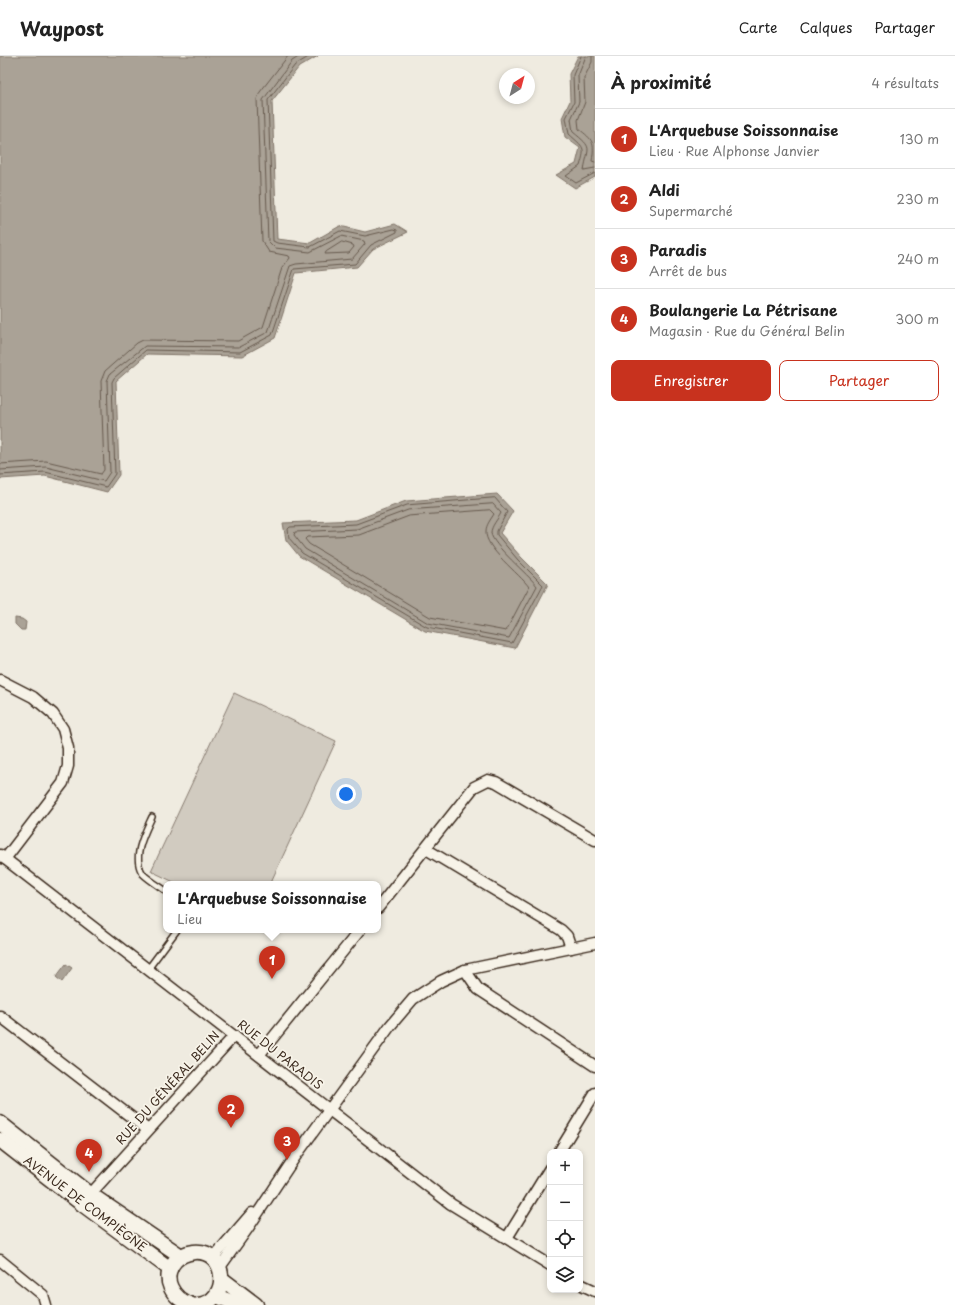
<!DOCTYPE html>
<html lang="fr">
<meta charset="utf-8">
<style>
body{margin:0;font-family:"Playpen Sans",sans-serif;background:#f6f6f6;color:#222}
.controls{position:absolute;right:12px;bottom:12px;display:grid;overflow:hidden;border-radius:8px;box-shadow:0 2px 6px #0003}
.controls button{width:36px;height:36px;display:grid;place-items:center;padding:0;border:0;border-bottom:1px solid #e0e0e0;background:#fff;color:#222;font:20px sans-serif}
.compass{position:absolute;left:499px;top:12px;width:36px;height:36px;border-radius:50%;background:#fff;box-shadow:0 2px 6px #0003;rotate:36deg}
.you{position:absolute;left:346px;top:738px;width:14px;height:14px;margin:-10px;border:3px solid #fff;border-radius:50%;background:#1a73e8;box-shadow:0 0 0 6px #1a73e833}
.badge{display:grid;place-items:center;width:26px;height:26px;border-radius:50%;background:#c8321e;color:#fff;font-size:13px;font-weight:700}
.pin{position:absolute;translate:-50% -33px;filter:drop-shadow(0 1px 2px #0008)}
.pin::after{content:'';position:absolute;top:21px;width:14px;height:12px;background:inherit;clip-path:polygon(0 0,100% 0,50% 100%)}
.popup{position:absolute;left:163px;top:825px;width:218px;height:52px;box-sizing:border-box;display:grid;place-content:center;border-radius:8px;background:#fff;filter:drop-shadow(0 1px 3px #0005);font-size:13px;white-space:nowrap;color:#767676}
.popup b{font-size:15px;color:#222}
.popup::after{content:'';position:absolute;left:50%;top:100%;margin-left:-8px;border:8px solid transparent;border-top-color:#fff}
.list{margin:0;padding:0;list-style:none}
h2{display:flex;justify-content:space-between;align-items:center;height:52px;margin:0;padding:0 16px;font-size:17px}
h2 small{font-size:13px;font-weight:400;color:#767676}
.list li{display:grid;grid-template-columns:26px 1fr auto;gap:12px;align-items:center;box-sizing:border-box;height:60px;padding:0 16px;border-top:1px solid #e0e0e0}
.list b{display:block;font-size:15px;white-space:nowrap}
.list p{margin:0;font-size:13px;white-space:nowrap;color:#767676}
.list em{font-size:13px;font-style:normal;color:#767676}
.actions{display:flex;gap:8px;padding:12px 16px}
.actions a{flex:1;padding:9px 0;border:1px solid #c8321e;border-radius:8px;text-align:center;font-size:14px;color:#c8321e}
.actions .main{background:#c8321e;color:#fff}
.icon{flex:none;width:22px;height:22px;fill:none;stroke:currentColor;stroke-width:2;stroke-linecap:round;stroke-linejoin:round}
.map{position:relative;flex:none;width:595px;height:1249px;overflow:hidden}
header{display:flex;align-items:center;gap:24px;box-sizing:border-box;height:56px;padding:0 20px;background:#fff;border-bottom:1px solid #e0e0e0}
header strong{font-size:19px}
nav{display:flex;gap:22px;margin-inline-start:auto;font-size:14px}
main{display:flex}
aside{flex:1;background:#fff}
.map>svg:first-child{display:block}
.green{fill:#d1cbc0;stroke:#867a6f}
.water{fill:#aaa296;stroke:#7e7266}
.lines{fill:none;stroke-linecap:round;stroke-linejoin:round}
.shore{stroke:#675a4e;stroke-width:1}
.service-casing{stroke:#3b2a1e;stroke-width:8}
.minor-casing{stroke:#3b2a1e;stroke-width:13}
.secondary-casing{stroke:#3b2a1e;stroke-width:17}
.service{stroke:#f7f3e8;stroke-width:5}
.minor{stroke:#f7f3e8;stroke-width:10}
.secondary{stroke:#f7f3e8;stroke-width:14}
.labels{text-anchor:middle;stroke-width:3.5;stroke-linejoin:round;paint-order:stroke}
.street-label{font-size:12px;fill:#3b2a1e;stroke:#f7f3e8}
</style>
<header>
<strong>Waypost</strong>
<nav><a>Carte</a><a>Calques</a><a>Partager</a></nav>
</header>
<main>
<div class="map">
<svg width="595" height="1249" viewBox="0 0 595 1249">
<rect width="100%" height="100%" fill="#efebe0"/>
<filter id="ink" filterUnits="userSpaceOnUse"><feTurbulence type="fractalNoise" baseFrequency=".025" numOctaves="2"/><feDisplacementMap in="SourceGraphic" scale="8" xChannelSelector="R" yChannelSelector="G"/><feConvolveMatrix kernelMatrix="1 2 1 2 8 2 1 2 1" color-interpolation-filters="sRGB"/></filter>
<g filter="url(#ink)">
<!-- green -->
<polygon class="green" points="234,637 336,685 270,828 178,828 151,815"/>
<!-- water -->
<g class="water">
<polygon points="0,0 318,0 299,11 272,45 277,183 310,187 340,170 365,176 395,168 408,176 373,193 357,211 296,217 275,282 242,300 147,298 116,325 119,419 107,436 45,420 0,423"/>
<polygon points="578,0 595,0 595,121 575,132 556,119 576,108 580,92 565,81 562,62 570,45 569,18"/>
<polygon points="497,438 513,455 500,477 521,501 548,528 515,592 425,575 299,500 286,484 283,467 356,464 406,445"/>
<polygon points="15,562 22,563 26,566 25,574 21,574 15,568"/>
<polygon points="66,908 72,912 62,926 56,921"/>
</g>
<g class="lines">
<!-- shore -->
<g class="shore">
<path d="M581 0 573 19 574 46 566 62 569 78C584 92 586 90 580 110L566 120 576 127 595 117"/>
<path d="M586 0 578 20 579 46 571 63 573 76C594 93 588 90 584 114L595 112"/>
<path d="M592 0V6L584 22 585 46 578 64 579 73C593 84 595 86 592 105L595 106"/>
<polygon points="342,186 353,189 354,191 349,197 325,198 326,196"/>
<polyline points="0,408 46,405 101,418 104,414 101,325 105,315 137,287 143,284 238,285 263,271 282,212 290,202 289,200 269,196 262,185 257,43 260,36 288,0"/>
<polyline points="0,414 46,411 104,425 110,416 107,325 110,318 145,290 239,291 268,276 290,210 296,208 352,203 365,188 364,185 341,180 310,196 275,192 268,185 263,44 292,5 300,0"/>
<polyline points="0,419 45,416 106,431 115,418 112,326 114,322 146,294 240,296 272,279 294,213 355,208 371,189 397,176 397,174 394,173 365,180 340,175 310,191 277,187 273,185 268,44 295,9 310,0"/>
<polygon points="495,442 507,456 497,475 497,479 518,504 543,529 512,587 427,571 302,497 289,482 288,473 290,471 356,468 407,449"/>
<path d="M493 448 501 457C498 463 491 470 491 477 492 489 529 519 537 530L509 582 428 567 305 493 294 479 295 476 357 473 408 454Z"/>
<path d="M490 454 494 458C491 463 486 469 486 475 484 492 520 518 529 531L506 575 430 561 309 488 305 483 307 481 359 479 409 460Z"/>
</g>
<defs>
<g id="service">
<path d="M152 761C145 776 131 802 143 818 149 824 159 830 166 835"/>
<polyline points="148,913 177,874"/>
</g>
<g id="minor">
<polyline points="0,624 33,641 53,658 63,673 68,692 68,710 63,727 5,803"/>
<polyline points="426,793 561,874 567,880 571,892"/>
<polyline points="0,799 451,1148 550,1209"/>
<polyline points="378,852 474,731 488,724 496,726 595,784"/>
<polyline points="465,914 478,933 595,1010"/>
<polyline points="0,960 148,1074"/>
<polyline points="259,999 360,874"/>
<polyline points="559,1096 595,1037"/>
<polyline points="86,1143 234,980"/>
<polyline points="507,1182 550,1112"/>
<polyline points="213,1202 252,1157"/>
<polyline points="0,1204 43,1239 46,1249"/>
<polyline points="220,1211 248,1172 295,1101 390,970 413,943 441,925 465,914 595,887"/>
<polyline points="580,1228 595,1235"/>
</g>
<g id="secondary">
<polyline points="0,1067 90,1138 181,1200"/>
<polyline points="0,1084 82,1148 170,1213"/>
<polyline points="222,1223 256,1249"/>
<polyline points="216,1240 240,1249"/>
<path d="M192 1249C173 1244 160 1222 175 1205 180 1199 187 1197 194 1196 228 1193 231 1246 198 1249"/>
</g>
</defs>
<!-- service casing -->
<use href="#service" class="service-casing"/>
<!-- minor casing -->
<use href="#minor" class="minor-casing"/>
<!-- secondary casing -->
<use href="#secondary" class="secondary-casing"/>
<!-- service -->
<use href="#service" class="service"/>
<!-- minor -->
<use href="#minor" class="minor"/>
<!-- secondary -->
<use href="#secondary" class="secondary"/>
</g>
</g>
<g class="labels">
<!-- street labels -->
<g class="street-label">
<text transform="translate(280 999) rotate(38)" y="4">RUE DU PARADIS</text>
<text transform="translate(168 1032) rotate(-48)" y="4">RUE DU GÉNÉRAL BELIN</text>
<text transform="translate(85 1148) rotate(37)" y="4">AVENUE DE COMPIÈGNE</text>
</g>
</g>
</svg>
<div class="controls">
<button>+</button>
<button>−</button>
<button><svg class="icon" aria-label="locate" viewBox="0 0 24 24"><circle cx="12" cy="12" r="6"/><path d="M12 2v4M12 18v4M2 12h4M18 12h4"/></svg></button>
<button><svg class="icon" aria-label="layers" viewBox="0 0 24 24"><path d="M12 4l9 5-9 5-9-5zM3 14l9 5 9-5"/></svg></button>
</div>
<svg class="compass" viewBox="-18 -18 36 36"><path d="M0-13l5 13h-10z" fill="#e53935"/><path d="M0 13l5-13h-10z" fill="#767676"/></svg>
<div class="you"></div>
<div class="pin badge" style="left:272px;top:923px">1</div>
<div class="popup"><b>L'Arquebuse Soissonnaise</b>Lieu</div>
<div class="pin badge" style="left:231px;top:1072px">2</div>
<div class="pin badge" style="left:287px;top:1104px">3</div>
<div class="pin badge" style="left:89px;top:1116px">4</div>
</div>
<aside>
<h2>À proximité<small>4 résultats</small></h2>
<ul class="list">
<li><span class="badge">1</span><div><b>L'Arquebuse Soissonnaise</b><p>Lieu · Rue Alphonse Janvier</p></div><em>130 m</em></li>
<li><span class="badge">2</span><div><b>Aldi</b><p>Supermarché</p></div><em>230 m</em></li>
<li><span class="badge">3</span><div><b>Paradis</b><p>Arrêt de bus</p></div><em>240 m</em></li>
<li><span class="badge">4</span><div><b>Boulangerie La Pétrisane</b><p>Magasin · Rue du Général Belin</p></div><em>300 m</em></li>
</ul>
<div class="actions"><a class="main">Enregistrer</a><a>Partager</a></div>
</aside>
</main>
